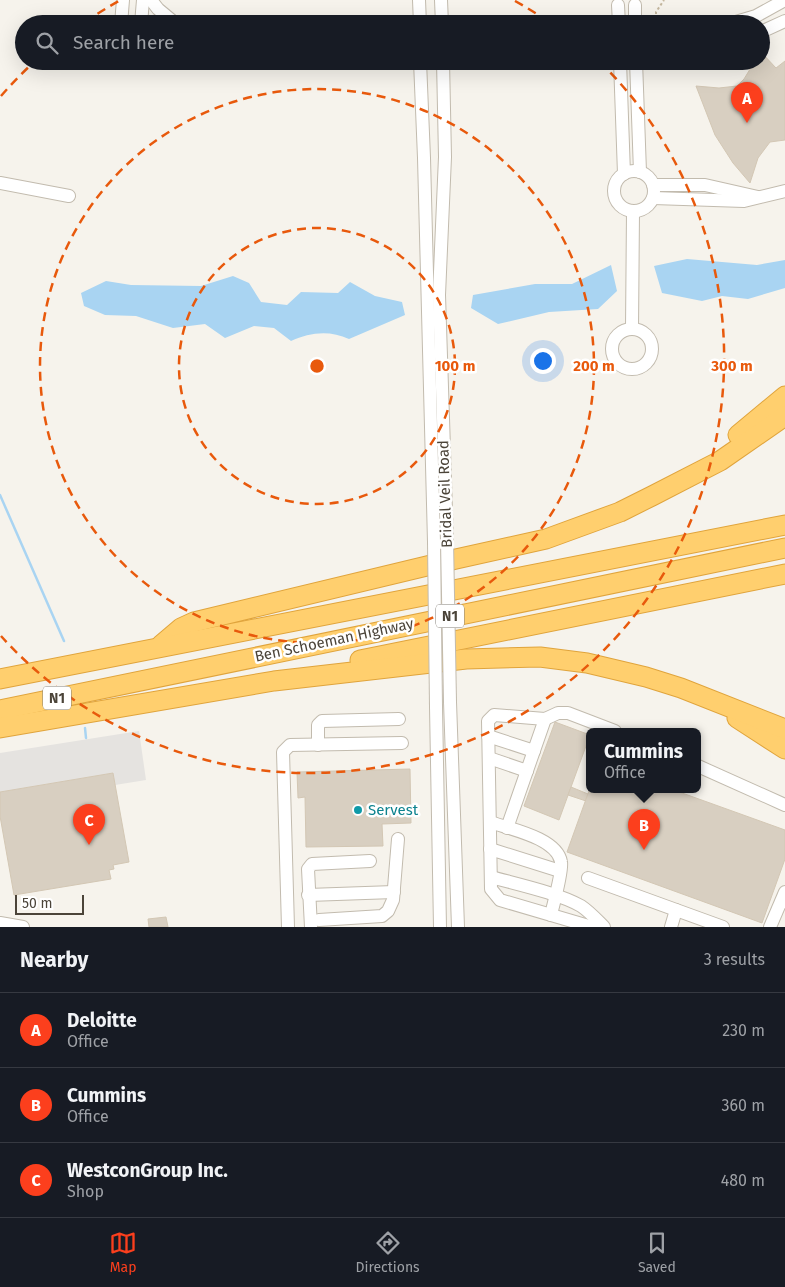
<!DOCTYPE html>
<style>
body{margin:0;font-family:"Fira Sans",sans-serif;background:#242831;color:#f1f3f6}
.scale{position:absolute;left:15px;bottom:12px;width:69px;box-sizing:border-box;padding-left:5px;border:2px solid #4b4439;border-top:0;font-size:14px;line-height:18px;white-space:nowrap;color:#4b4439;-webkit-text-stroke:4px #fff;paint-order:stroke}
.you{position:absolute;left:542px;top:360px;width:18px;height:18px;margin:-12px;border:4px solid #fff;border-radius:50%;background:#1a73e8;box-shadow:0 0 0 8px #1a73e833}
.badge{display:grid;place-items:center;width:32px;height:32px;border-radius:50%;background:#fc3f1d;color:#fff;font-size:16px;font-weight:700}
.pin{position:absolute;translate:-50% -41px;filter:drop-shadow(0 1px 2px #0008)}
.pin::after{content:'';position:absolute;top:26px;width:18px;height:15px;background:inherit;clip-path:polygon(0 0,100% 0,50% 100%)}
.popup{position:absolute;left:586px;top:728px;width:115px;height:65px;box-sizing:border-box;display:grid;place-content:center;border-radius:8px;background:#171b24;filter:drop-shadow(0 1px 4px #0005);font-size:16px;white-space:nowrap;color:#9ea1a6}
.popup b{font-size:19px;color:#f1f3f6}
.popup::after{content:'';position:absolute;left:50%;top:100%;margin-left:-10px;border:10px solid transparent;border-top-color:#171b24}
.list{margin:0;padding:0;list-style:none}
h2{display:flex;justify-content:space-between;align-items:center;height:65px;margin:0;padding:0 20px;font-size:21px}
h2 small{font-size:16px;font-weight:400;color:#9ea1a6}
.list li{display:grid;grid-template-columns:32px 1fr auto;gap:15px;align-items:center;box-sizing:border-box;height:75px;padding:0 20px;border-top:1px solid #363941}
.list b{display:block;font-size:19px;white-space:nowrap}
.list p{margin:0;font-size:16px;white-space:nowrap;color:#9ea1a6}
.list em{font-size:16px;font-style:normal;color:#9ea1a6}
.icon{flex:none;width:28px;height:28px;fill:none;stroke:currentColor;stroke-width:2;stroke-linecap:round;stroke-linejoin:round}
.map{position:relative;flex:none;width:785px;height:927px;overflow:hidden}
.search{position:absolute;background:#171b24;box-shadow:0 5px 20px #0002;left:15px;right:15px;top:15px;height:55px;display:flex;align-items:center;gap:12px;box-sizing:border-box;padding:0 18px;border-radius:28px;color:#9ea1a6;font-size:19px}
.sheet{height:290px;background:#171b24}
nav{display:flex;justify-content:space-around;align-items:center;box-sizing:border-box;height:70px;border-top:1px solid #363941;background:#171b24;font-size:14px;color:#9ea1a6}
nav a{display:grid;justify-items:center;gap:2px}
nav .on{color:#fc3f1d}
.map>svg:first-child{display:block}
.parking{fill:#e5e3e0}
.water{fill:#a9d4f2}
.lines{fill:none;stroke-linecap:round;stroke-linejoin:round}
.stream{stroke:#a9d4f2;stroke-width:2.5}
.building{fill:#d8cfc1;stroke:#d3c7b4}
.minor-casing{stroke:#c2bbae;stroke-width:14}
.highway-casing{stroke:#e0a43c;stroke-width:21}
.path{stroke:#c4b79f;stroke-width:2;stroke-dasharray:2.5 2.5;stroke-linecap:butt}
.minor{stroke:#fff;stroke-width:12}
.highway{stroke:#ffcf6e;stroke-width:19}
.minor-bridge-casing{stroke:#c2bbae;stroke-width:14;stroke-linecap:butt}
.minor-bridge{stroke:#fff;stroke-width:12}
.ring{fill:none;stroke:#e8590c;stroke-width:2.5;stroke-dasharray:9 6}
.culture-dot{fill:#0f9aa8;stroke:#fff;stroke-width:2}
.labels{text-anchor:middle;stroke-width:5;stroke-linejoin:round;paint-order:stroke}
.shield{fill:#fff;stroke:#817c74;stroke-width:1}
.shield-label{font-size:14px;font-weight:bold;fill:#4b4439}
.street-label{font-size:15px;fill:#4b4439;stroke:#fff}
.culture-label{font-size:15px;fill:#0d838f;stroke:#fff;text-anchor:start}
.centre{fill:#e8590c;stroke:#fff;stroke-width:2.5}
.ring-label{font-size:15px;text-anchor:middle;font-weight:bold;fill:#e8590c;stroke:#fff;stroke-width:5;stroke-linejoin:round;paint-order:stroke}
</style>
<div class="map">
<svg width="785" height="927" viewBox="0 0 785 927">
<rect width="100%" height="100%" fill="#f6f3ec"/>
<!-- parking -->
<polygon class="parking" points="139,731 146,780 115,785 113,773 0,792 0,753"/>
<!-- water -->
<g class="water">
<polygon points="687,259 757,265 785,260 785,288 748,299 722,296 702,301 662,293 654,266"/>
<polygon points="611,265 617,291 598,309 549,312 498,324 471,308 473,295 535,284 572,284"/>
<path d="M233 276 249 283 261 302 287 305 301 292 338 293 350 282 375 296 402 302 405 315 349 339C330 330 310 332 291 341L274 328 254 326 225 338 205 324 173 328 136 316 105 315 84 306 81 293 106 281 131 285 201 286Z"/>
</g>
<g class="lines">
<!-- stream -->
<g class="stream">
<polyline points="0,495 64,641"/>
<polyline points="85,728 86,738"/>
</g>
</g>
<!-- building -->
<g class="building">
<polygon points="761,52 776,68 785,61 785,140 770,142 758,158 750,183 733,163 715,135 696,86 719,88 737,86 744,79 755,61 761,61"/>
<polygon points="555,722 590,735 559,820 524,806"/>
<polygon points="410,769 411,823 382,824 383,846 306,847 305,797 298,798 297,772"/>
<polygon points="113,773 129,862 113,865 114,869 109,870 111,879 14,895 0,816 0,792"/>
<polygon points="571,787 588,794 586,801 568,795"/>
<polygon points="590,788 671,789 785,830 785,859 762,923 567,852"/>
<polygon points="166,917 168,927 149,927 148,919"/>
</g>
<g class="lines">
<defs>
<g id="minor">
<polyline points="151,0 158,9 176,24"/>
<polyline points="419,0 420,24"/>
<polyline points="441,0 442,24"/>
<polyline points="618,5 619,24"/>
<polyline points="635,5 635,24"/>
<polyline points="100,24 138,24"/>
<polyline points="121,24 123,0"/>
<polyline points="141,24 143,0"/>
<polyline points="729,24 756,16 785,0"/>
<polyline points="761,32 785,21"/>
<polyline points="420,61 424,158 434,542"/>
<polyline points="443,61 445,157 439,295 447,541"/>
<polyline points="620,61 624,174"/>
<polyline points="636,61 640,172"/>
<circle cx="634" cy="191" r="20"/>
<polyline points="0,183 69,196"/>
<polyline points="653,185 705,185 758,197"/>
<polyline points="653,198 744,201 785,191"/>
<polyline points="632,328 633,212"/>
<circle cx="632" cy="349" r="20"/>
<polyline points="450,702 458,927"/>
<polyline points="436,707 440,927"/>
<polyline points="488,736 534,751"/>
<polyline points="318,745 318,725 322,721 399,719"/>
<polyline points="489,758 527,771"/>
<polyline points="698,766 785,805"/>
<path d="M490 822C510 829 557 838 561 862 563 871 553 905 551 915"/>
<polyline points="507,828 545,719"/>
<polyline points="490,849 560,871"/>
<path d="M491 877C516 884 558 893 581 906 590 912 597 920 604 927"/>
<polyline points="588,878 723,927"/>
<polyline points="308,895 394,892"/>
<polyline points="319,920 382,916 388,911 393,900 398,839"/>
<polyline points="0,923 23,927"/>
<polyline points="288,927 283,752 290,745 402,743"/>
<polyline points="311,927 308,869 312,864 370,861"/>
<polyline points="592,927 500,900 491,889 488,721 494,715 545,719 558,713 568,713 615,731"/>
<polyline points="671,927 676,910"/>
<polyline points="770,927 785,892"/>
</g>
<g id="highway">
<polyline points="738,435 785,396"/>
<polyline points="161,645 181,628 194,622 456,559 546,539 620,512 652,496 720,461 785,416"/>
<polyline points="360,660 785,574"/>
<polyline points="0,679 785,525"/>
<polyline points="0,710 785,548"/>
<polyline points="737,718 785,749"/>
<polyline points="0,728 274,681 466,659 540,657 587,663 646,677 681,688 785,729"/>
</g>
</defs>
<!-- minor casing -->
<use href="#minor" class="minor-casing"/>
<!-- highway casing -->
<use href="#highway" class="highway-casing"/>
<!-- path -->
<polyline class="path" points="656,24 656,12 664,0"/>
<!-- minor -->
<use href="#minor" class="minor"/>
<!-- highway -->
<use href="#highway" class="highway"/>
<defs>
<g id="minor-bridge">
<polyline points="447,541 450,702"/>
<polyline points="434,542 436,707"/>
</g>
</defs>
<!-- minor-bridge casing -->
<use href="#minor-bridge" class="minor-bridge-casing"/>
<!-- minor-bridge -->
<use href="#minor-bridge" class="minor-bridge"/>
</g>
<!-- distance rings -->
<g class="ring">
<circle cx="317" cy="366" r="138"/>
<circle cx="317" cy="366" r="277"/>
<path d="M1 96A415 415 0 0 1 34 62M85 22A415 415 0 0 1 119 1M515 1A415 415 0 0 1 549 22M600 62A415 415 0 1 1 1 636"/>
</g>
<!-- markers -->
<circle class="culture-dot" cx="358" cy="810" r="5"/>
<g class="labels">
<!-- shield labels -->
<g class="shield">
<rect x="436" y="604.5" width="28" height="23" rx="4"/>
<rect x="43" y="686.5" width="28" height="23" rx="4"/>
</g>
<g class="shield-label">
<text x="450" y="621">N1</text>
<text x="57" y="703">N1</text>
</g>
<!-- street labels -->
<g class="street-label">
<text transform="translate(445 494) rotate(-92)" y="5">Bridal Veil Road</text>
<text transform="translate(334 640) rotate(-12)" y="5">Ben Schoeman Highway</text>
</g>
<!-- culture labels -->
<g class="culture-label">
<text x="368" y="815">Servest</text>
</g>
</g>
<circle cx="317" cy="366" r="8" class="centre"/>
<g class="ring-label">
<text x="455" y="371">100 m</text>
<text x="594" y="371">200 m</text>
<text x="732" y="371">300 m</text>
</g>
</svg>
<div class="scale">50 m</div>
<div class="you"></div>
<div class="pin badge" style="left:747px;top:123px">A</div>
<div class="pin badge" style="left:644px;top:850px">B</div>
<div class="popup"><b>Cummins</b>Office</div>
<div class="pin badge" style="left:89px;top:845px">C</div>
<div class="search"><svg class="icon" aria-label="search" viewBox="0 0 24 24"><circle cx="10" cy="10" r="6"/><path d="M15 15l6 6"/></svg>Search here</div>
</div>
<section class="sheet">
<h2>Nearby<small>3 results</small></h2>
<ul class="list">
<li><span class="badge">A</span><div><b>Deloitte</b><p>Office</p></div><em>230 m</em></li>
<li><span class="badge">B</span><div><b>Cummins</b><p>Office</p></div><em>360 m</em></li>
<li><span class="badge">C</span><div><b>WestconGroup Inc.</b><p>Shop</p></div><em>480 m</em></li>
</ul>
</section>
<nav>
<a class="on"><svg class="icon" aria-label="map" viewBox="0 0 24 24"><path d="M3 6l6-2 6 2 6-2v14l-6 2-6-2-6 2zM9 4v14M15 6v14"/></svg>Map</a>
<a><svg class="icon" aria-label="directions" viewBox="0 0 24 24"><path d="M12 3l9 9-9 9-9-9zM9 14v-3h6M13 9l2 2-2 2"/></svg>Directions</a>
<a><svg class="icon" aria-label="saved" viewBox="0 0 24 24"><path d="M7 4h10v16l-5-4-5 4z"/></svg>Saved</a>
</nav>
